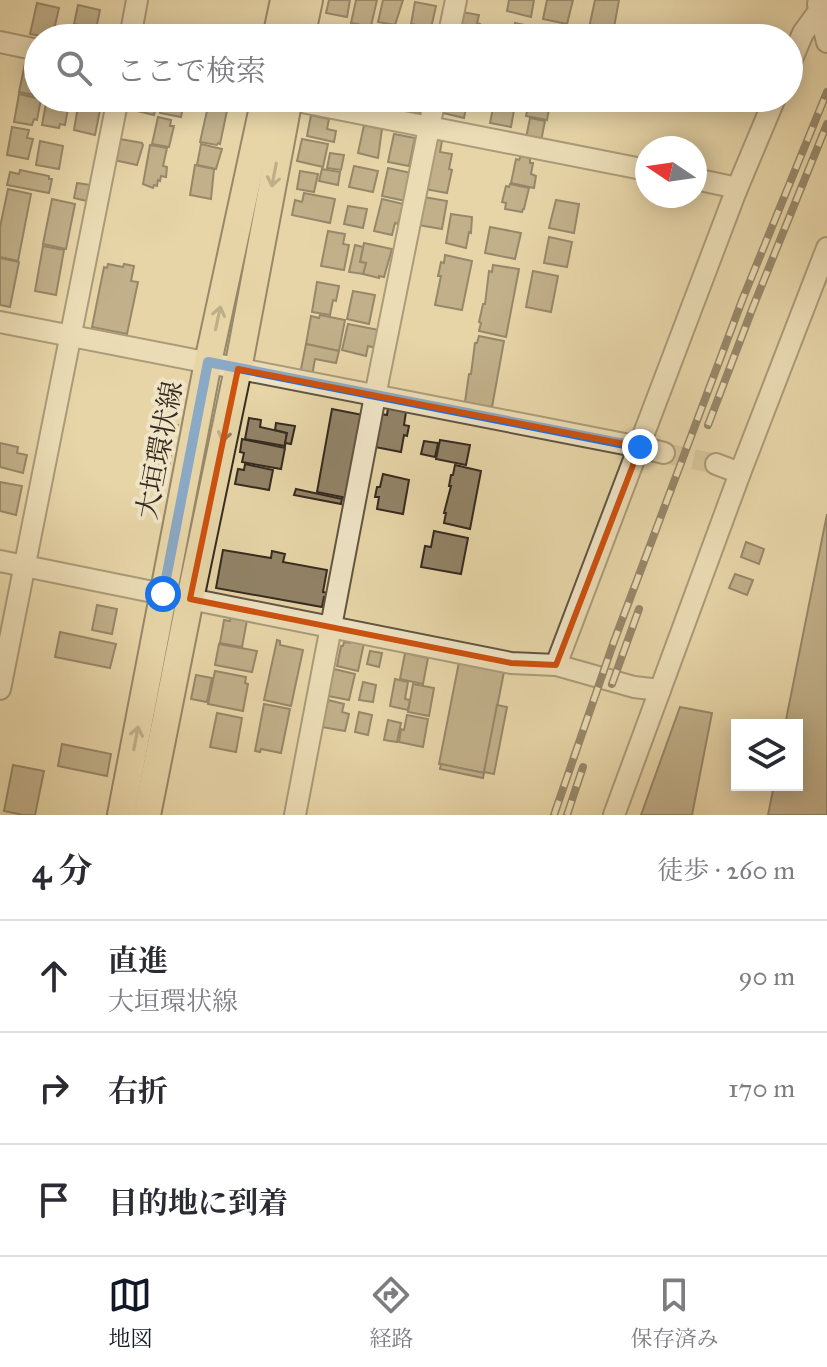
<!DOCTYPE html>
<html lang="ja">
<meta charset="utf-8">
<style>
body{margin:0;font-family:"IM FELL Great Primer","Noto Serif JP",serif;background:#f7f7f7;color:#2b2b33}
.controls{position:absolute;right:24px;bottom:24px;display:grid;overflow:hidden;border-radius:0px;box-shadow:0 4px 20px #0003}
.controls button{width:72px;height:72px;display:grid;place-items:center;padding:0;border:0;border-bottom:2px solid #e1e1e2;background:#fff;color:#2b2b33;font:40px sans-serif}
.compass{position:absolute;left:635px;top:136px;width:72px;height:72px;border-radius:50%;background:#fff;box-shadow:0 4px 20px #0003;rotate:283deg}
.stop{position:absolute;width:24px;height:24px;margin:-18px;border:6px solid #1a73e8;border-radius:50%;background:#fff}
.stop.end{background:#1a73e8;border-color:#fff;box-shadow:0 2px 8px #0008}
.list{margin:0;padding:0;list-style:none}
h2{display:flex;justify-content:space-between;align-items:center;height:104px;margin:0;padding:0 32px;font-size:34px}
h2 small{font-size:26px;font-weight:400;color:#7c7c81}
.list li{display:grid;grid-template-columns:52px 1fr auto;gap:24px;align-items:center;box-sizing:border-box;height:112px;padding:0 32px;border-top:2px solid #e1e1e2}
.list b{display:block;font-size:30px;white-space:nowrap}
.list p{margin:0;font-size:26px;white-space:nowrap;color:#7c7c81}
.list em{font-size:26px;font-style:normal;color:#7c7c81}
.icon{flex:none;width:44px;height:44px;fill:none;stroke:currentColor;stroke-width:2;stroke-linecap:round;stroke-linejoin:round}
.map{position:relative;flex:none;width:827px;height:815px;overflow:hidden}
.search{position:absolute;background:#fff;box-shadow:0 4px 20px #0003;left:24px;right:24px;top:24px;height:88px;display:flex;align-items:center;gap:20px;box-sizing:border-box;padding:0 28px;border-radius:44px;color:#7c7c81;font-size:30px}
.sheet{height:440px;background:#fff}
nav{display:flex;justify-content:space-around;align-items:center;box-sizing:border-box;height:112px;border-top:2px solid #e1e1e2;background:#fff;font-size:22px;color:#7c7c81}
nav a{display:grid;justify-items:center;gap:4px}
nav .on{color:#111827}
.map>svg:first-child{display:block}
.building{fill:#928367;stroke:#362a20;stroke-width:2}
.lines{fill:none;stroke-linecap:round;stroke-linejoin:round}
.minor-tunnel{stroke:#c4b48d;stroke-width:20;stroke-dasharray:20 10;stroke-linecap:butt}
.minor-casing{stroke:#625542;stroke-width:24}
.major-casing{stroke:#362a20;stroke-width:30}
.minor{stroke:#efe4c6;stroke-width:20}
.major{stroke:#e7d6a8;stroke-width:26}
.rail-casing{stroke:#362a20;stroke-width:8}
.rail{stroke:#efe4c6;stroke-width:5;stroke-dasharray:15;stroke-linecap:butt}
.oneway{stroke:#8e8064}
.route{stroke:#1a73e8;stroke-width:10}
.marked{fill:none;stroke:#cd520f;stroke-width:6;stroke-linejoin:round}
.labels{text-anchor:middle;stroke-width:8;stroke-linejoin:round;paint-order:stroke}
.street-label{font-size:28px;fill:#362a20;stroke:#efe4c6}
</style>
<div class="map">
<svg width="827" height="815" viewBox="0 0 827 815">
<rect width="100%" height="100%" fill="#e7d6a8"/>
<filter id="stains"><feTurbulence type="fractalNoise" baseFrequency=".0025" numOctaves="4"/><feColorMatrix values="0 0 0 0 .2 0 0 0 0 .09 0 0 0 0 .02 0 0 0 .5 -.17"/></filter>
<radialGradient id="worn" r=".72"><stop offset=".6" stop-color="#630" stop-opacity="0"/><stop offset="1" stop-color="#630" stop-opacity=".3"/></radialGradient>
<!-- building -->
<g class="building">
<polygon points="329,0 350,0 347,17 326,13"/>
<polygon points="356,0 377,0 371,26 377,27 375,34 361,31 362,25 351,23"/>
<polygon points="383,0 403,0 395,25 378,22"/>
<polygon points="509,0 534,0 531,17 507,11"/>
<polygon points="547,0 573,0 567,24 543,19"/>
<polygon points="595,0 619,0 613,33 589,28"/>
<polygon points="415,2 436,6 431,28 411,24"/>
<polygon points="37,3 59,8 52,38 30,34"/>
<polygon points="78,5 100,10 96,29 74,24"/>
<polygon points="462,12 479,15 477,23 480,24 479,33 476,32 475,38 457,38"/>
<polygon points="515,23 534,27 531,38 511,38"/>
<polygon points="74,26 94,30 92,36 95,36 94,38 72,38"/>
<polygon points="378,26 394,29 392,38 376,38"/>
<polygon points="26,59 38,61 38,96 19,92"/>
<polygon points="19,94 41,99 37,120 34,119 32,125 14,122"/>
<polygon points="47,98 69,103 65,125 60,124 59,128 42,125"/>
<polygon points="135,98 158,98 154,115 133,110"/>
<polygon points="160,98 185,98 181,117 160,113 161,105 158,104"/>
<polygon points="399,98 430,98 429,105 422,103 419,114 412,113 412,115 397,112"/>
<polygon points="446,98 468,98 464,118 443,113"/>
<polygon points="495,98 516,99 511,127 490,123"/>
<polygon points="530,98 551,98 547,120 526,116"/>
<polygon points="209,102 228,106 220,144 218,143 217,145 200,142"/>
<polygon points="78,106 100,110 95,135 74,130"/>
<polygon points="311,115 329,119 327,129 336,131 334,142 307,136"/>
<polygon points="158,117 171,120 170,126 174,126 169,147 152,144"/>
<polygon points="530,118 545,121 541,141 526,138"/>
<polygon points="364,125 382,129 378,158 358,153"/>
<polygon points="12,127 29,130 27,138 33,139 28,159 7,155"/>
<polygon points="394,134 415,138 409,166 388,162"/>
<polygon points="120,139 142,143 143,145 137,165 114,160"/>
<polygon points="302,139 328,144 323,167 297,161"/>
<polygon points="435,139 442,141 440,152 452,154 449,169 452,170 447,193 425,189"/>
<polygon points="40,141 63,146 59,169 36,165"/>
<polygon points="201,144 222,149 216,169 197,165"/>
<polygon points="150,145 167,148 163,166 167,167 166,177 161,176 160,181 158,180 157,186 154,185 153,188 143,184"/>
<polygon points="330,153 344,155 341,170 327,168"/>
<polygon points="521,156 530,158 530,163 533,163 531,174 536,176 534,188 511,183 516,159 519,160"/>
<polygon points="195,165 214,169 211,199 190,195"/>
<polygon points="354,166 378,171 373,192 349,187"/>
<polygon points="388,168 411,173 406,201 382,196"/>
<polygon points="322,169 340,172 338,185 319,181"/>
<polygon points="20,170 49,176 49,179 52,179 49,193 7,185 10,172 19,174"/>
<polygon points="300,171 318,174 314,192 297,189"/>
<polygon points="77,183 91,185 87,201 74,198"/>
<polygon points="510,184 529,188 524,209 523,209 522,212 505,209 506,203 502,202 506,186 509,187"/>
<polygon points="8,189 31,194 18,261 0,257 0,227"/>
<polygon points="304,193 335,199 330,223 292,215 295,200 302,202"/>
<polygon points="424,197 447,201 442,229 418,225"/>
<polygon points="52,199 75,204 66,249 43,244"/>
<polygon points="382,199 403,204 398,224 395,223 392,235 374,231"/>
<polygon points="556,200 579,204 574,233 549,228"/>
<polygon points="348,206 367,209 363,228 344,224"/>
<polygon points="451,214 472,217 471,233 469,232 466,248 446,243"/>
<polygon points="490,227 521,233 515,259 485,253"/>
<polygon points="328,231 345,234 343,244 349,245 344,270 321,266"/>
<polygon points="549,237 572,242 567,267 544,263"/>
<polygon points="364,243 392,249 384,277 379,276 379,278 363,274 366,263 360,262"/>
<polygon points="355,245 363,247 360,262 366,263 363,274 349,272"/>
<polygon points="43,246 64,250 56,295 35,291"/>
<polygon points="445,255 472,261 462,310 435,305 441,276 438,276 441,262 444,263"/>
<polygon points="0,258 19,262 10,307 0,305"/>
<polygon points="108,264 123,267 124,264 134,266 131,281 138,282 127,334 92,327 104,267 107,268"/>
<polygon points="493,265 519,269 506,337 479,331 481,323 479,322 483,304 485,304 489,271 492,272"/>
<polygon points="533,271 558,276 551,312 526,307"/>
<polygon points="317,282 339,286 336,301 333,300 330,315 312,312"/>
<polygon points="353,291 375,295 369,324 347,319"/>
<polygon points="320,315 345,320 339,351 306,344 311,316 319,318"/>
<polygon points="348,324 379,330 376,348 368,346 366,356 342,350"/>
<polygon points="479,336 504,341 492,407 465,402 469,374 471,374 475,343 477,343"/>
<polygon points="306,344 339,351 336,363 315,359 312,376 300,374"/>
<polygon points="388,408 406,412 404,425 409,426 407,436 404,435 401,452 375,447 381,414 387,415"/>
<polygon points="332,409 363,415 347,498 317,492"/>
<polygon points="249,418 261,420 260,427 287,433 285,446 245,439"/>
<polygon points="153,420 178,425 176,434 172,434 170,445 173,445 168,471 144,466"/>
<polygon points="276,423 295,426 291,444 285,443 287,433 275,430"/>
<polygon points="242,439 285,448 281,469 242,462 244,453 240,452"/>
<polygon points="440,440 470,445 466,465 436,459"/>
<polygon points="424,441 438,443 435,457 421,454"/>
<polygon points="0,443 18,447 17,453 27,455 23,473 0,467"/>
<polygon points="245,464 273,470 269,490 235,484 238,469 244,470"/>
<polygon points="455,465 481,471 470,529 444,523 446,513 444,513 451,486 449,486 451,475 453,475"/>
<polygon points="383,474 409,480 403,514 377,509 379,497 375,497 377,487 380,487"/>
<polygon points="0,482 22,486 16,515 0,511"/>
<polygon points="296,489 342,499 341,504 294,495"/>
<polygon points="827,514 827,815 768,815 774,785 797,785 797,725 785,725"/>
<polygon points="434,531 468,538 461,574 421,567 425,546 431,547"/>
<polygon points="746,542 764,549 759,564 741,557"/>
<polygon points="223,550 271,558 272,551 285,554 283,562 327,570 323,592 328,593 327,598 324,597 322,607 216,588"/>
<polygon points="735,574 753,580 747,595 729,588"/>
<polygon points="97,605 117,609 112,634 92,630"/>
<polygon points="231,617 247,620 242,647 220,643 224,620 230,621"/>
<polygon points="60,632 116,644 110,668 55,657"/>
<polygon points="277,640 280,641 280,645 303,650 291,706 264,700"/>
<polygon points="351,641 364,643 358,671 337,666 341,646 343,646 344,642 350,643"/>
<polygon points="219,644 257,651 252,672 215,665"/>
<polygon points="370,651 382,653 379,667 367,664"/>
<polygon points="405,653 428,658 423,684 400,679"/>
<polygon points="459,662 504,672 484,773 439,764"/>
<polygon points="334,669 355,674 349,700 328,696"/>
<polygon points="215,671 246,677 245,683 248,684 243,711 208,704"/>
<polygon points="196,675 212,678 207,702 191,699"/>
<polygon points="395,679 408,682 405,699 410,700 408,710 390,706"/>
<polygon points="363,682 376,685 373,702 359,700"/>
<polygon points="413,684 434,688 429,716 408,712"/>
<polygon points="328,700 344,704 342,712 349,714 345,731 322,727"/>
<polygon points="264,704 290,709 281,753 261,749 260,752 255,751"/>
<polygon points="497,705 507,707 494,774 484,772"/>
<polygon points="680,707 712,713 692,815 641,815"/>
<polygon points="359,712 372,715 368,735 355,732"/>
<polygon points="217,713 242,718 236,752 210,747"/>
<polygon points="407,715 428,719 423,747 399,742 401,729 404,730"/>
<polygon points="388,720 401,723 397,742 384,740"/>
<polygon points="62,744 111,754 107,776 58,766"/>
<polygon points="441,764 484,773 483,778 440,769"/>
<polygon points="13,765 44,771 35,815 23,815 4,811"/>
</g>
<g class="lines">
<!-- minor-tunnel -->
<polyline class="minor-tunnel" points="664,453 716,464"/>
<defs>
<g id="minor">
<polyline points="818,4 827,42"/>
<polyline points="130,38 137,0"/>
<polyline points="448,38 456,0"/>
<polyline points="0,42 38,50"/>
<polyline points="789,66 803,33 819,11 824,0"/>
<polyline points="282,98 647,170"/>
<polyline points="695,179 728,186 736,191"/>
<polyline points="0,322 640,447 664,453"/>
<polyline points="716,464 740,473"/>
<polyline points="0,561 163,594"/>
<polyline points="190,599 511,663 556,665 634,687 660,690"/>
<polyline points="556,665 736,191 775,98"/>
<polyline points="0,689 118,98"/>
<polyline points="295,815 375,396 435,98"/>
<polyline points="614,815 740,473 827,248"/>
</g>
<g id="major">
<polyline points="276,38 284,0"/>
<polyline points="301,38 309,0"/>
<polyline points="121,815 208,362 265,98"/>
<polyline points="147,815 190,599 238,369 289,98"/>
</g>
</defs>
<!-- minor casing -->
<use href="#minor" class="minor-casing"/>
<!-- major casing -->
<use href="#major" class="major-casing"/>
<!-- minor -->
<use href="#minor" class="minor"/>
<!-- major -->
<use href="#major" class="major"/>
<defs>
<g id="rail">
<polyline points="708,425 753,307 827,124"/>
<polyline points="612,684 639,609"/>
<polyline points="554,815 613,644 743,298 827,92"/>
<polyline points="567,815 583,767"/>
</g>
</defs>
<!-- rail casing -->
<use href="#rail" class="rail-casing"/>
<!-- rail -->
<use href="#rail" class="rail"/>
</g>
<!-- one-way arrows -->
<defs><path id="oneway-shaft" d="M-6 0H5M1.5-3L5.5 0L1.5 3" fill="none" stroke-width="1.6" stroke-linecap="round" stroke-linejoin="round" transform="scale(2)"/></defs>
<g class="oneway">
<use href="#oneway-shaft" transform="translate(274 175) rotate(101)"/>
<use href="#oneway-shaft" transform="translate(218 318) rotate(-78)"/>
<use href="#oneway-shaft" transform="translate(225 430) rotate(102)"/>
<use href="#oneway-shaft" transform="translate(136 738) rotate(-79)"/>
</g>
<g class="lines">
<!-- route -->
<polyline class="route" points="163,594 208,362 640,447"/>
</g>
<!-- marked area -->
<path d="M0 0H827V815H0ZM238 369 640 447 556 665 511 663 190 599Z" fill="#e7d6a8" fill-opacity=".55" fill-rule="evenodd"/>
<path class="marked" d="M238 369 640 447 556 665 511 663 190 599Z"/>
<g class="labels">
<!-- street labels -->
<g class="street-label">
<text transform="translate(159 450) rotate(-79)" y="10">大垣環状線</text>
</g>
</g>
<rect width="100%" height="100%" filter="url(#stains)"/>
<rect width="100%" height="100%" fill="url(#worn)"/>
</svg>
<div class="controls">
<button><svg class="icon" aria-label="layers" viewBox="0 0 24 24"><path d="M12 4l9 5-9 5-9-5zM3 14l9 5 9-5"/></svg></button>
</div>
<svg class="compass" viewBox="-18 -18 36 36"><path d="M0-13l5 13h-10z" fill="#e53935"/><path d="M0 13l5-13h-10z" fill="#7c7c81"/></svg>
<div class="stop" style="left:163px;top:594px"></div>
<div class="stop end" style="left:640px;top:447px"></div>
<div class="search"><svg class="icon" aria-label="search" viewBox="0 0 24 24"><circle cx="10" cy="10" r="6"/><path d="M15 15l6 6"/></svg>ここで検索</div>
</div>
<section class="sheet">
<h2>4 分<small>徒歩 · 260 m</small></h2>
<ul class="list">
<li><svg class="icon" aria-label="ahead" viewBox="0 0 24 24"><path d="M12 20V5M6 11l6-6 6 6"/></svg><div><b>直進</b><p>大垣環状線</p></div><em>90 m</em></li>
<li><svg class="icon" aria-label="right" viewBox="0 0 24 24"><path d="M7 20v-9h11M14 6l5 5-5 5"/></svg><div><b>右折</b></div><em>170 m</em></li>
<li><svg class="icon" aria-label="arrive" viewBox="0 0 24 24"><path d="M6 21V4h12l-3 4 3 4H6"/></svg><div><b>目的地に到着</b></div></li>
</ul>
</section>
<nav>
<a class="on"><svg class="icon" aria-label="map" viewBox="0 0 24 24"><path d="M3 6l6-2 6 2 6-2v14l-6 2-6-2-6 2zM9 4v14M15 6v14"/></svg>地図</a>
<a><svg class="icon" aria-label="directions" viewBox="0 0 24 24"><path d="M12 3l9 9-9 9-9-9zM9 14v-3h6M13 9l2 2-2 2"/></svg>経路</a>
<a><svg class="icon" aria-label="saved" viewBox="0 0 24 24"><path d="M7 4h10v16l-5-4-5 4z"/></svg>保存済み</a>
</nav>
